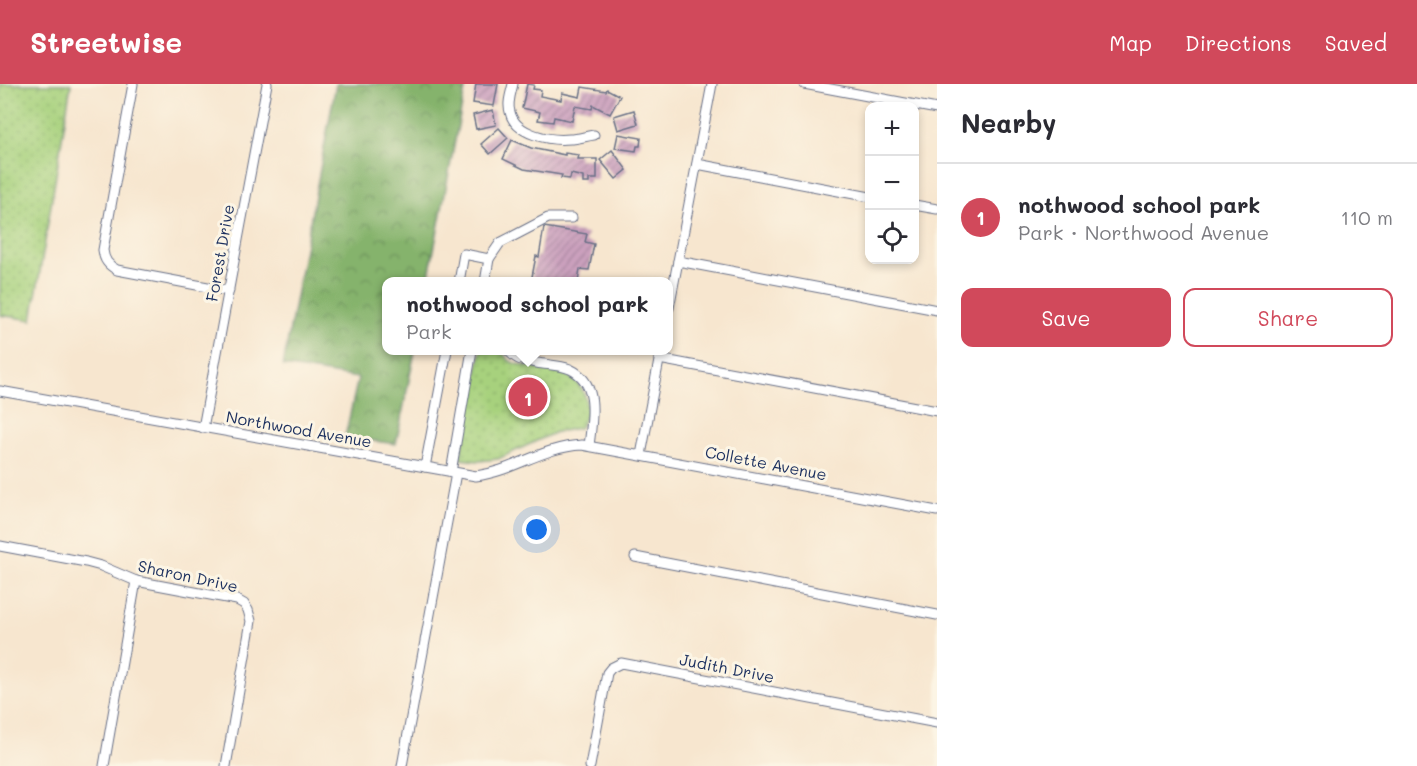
<!DOCTYPE html>
<meta charset="utf-8">
<style>
body{margin:0;font-family:Mali,sans-serif;background:#f7f7f7;color:#2b2b33}
.controls{position:absolute;right:18px;top:18px;display:grid;overflow:hidden;border-radius:12px;box-shadow:0 3px 9px #0003}
.controls button{width:54px;height:54px;display:grid;place-items:center;padding:0;border:0;border-bottom:2px solid #e1e1e2;background:#fff;color:#2b2b33;font:30px sans-serif}
.you{position:absolute;left:537px;top:446px;width:21px;height:21px;margin:-15px;border:4px solid #fff;border-radius:50%;background:#1a73e8;box-shadow:0 0 0 9px #1a73e833}
.badge{display:grid;place-items:center;width:39px;height:39px;border-radius:50%;background:#d1495b;color:#fff;font-size:20px;font-weight:700}
.pin{position:absolute;translate:-50% -50%;border:3px solid #fff;box-shadow:0 2px 6px #0006}
.popup{position:absolute;left:382px;top:193px;width:291px;height:78px;box-sizing:border-box;display:grid;place-content:center;border-radius:12px;background:#fff;filter:drop-shadow(0 2px 4px #0005);font-size:20px;white-space:nowrap;color:#7c7c81}
.popup b{font-size:22px;color:#2b2b33}
.popup::after{content:'';position:absolute;left:50%;top:100%;margin-left:-12px;border:12px solid transparent;border-top-color:#fff}
.list{margin:0;padding:0;list-style:none}
h2{display:flex;justify-content:space-between;align-items:center;height:78px;margin:0;padding:0 24px;font-size:26px}
h2 small{font-size:20px;font-weight:400;color:#7c7c81}
.list li{display:grid;grid-template-columns:39px 1fr auto;gap:18px;align-items:center;box-sizing:border-box;height:108px;padding:0 24px;border-top:2px solid #e1e1e2}
.list b{display:block;font-size:22px;white-space:nowrap}
.list p{margin:0;font-size:20px;white-space:nowrap;color:#7c7c81}
.list em{font-size:20px;font-style:normal;color:#7c7c81}
.actions{display:flex;gap:12px;padding:18px 24px}
.actions a{flex:1;padding:14px 0;border:2px solid #d1495b;border-radius:12px;text-align:center;font-size:21px;color:#d1495b}
.actions .main{background:#d1495b;color:#fff}
.icon{flex:none;width:33px;height:33px;fill:none;stroke:currentColor;stroke-width:2;stroke-linecap:round;stroke-linejoin:round}
.map{position:relative;flex:none;width:937px;height:682px;overflow:hidden}
header{display:flex;align-items:center;gap:36px;box-sizing:border-box;height:84px;padding:0 30px;background:#d1495b;color:#fff}
header strong{font-size:28px}
nav{display:flex;gap:33px;margin-inline-start:auto;font-size:21px}
main{display:flex}
aside{flex:1;background:#fff}
.map>svg:first-child{display:block}
.green{fill:url(#green-dots);stroke:#61806e;stroke-width:1.5}
.forest{fill:url(#forest-crowns);stroke:#507165;stroke-width:1.5}
.building{fill:url(#building-hatch)}
.lines{fill:none;stroke-linecap:round;stroke-linejoin:round}
.minor-casing{stroke:#686f86;stroke-width:11}
.minor{stroke:#fff;stroke-width:9}
.labels{text-anchor:middle;stroke-width:6;stroke-linejoin:round;paint-order:stroke}
.street-label{font-size:16px;fill:#1b2f5e;stroke:#fcf5e5}
</style>
<header>
<strong>Streetwise</strong>
<nav><a>Map</a><a>Directions</a><a>Saved</a></nav>
</header>
<main>
<div class="map">
<svg width="937" height="682" viewBox="0 0 937 682">
<defs>
<pattern id="green-dots" width="8" height="8" patternUnits="userSpaceOnUse" patternTransform="scale(1.5)"><rect width="8" height="8" fill="#a7d17d"/><path d="M2 2h.1M6 6h.1" fill="none" stroke="#8fb46e" stroke-width="1.8" stroke-linecap="round"/></pattern>
<pattern id="forest-crowns" width="20" height="18" patternUnits="userSpaceOnUse" patternTransform="scale(1.5)"><rect width="20" height="18" fill="#85b36c"/><path d="M2 6a3 3 0 1 1 6 0M12 15a3 3 0 1 1 6 0" fill="none" stroke="#6c925c"/></pattern>
<pattern id="building-hatch" width="6" height="6" patternUnits="userSpaceOnUse" patternTransform="scale(1.5)"><rect width="6" height="6" fill="#cca1be"/><path d="M-1 1l2-2M0 6l6-6M5 7l2-2" fill="none" stroke="#a5849e"/></pattern>
</defs>
<rect width="100%" height="100%" fill="#fcf5e5"/>
<filter id="ink" filterUnits="userSpaceOnUse"><feTurbulence type="fractalNoise" baseFrequency=".0167" numOctaves="2"/><feDisplacementMap in="SourceGraphic" scale="12" xChannelSelector="R" yChannelSelector="G"/><feConvolveMatrix kernelMatrix="1 2 1 2 8 2 1 2 1" color-interpolation-filters="sRGB"/></filter>
<filter id="wash" filterUnits="userSpaceOnUse"><feTurbulence type="fractalNoise" baseFrequency=".008" numOctaves="4" result="noise"/><feDisplacementMap in="SourceGraphic" scale="24" xChannelSelector="R" yChannelSelector="G"/><feGaussianBlur stdDeviation="1.35" result="paint"/><feColorMatrix in="noise" values="0 0 0 0 0 0 0 0 0 0 0 0 0 0 0 0 0 1.4 0 .05"/><feComposite in="paint" operator="in"/></filter>
<g filter="url(#wash)">
<rect width="100%" height="100%" fill="#f7e6cf"/>
<!-- green -->
<g class="green">
<polygon points="0,0 71,0 32,236 0,231"/>
<path d="M481 267H500C505 271 508 278 514 279 538 287 577 282 585 313 589 326 586 334 579 344L556 348 498 375 479 377 460 375Z"/>
</g>
<!-- forest -->
<polygon class="forest" points="336,0 466,0 428,197 387,198 387,266 415,267 396,360 345,353 358,294 283,282"/>
<g id="blocks">
<!-- building -->
<g class="building">
<polygon points="476,0 498,0 494,22 473,19"/>
<polygon points="527,0 534,1 533,5 541,6 540,12 561,16 562,9 580,13 582,3 606,7 607,5 620,12 610,30 593,21 592,25 575,22 572,37 554,33 553,38 538,36 540,28 522,24"/>
<polygon points="493,26 496,41 476,45 473,31"/>
<polygon points="634,26 638,40 618,46 614,32"/>
<polygon points="499,44 508,54 490,70 481,60"/>
<polygon points="618,50 641,54 640,62 637,62 636,67 615,64"/>
<polygon points="512,56 531,64 565,71 565,69 579,71 578,75 597,75 597,95 589,95 589,99 583,99 583,93 571,90 570,95 561,94 562,91 524,85 503,75"/>
<polygon points="612,66 627,86 616,95 600,76"/>
<polygon points="544,143 587,150 585,158 594,160 589,186 580,185 578,198 531,198 536,172 539,173"/>
</g>
</g>
</g>
<g filter="url(#ink)">
<use href="#blocks" fill-opacity="0" stroke="#686f86" stroke-width="1.5"/>
<g class="lines">
<defs>
<g id="minor">
<path d="M133 0 103 166C104 176 108 181 117 186L229 207"/>
<path d="M513 0C511 9 507 19 510 28 515 51 551 57 570 55 578 55 586 52 594 51"/>
<polyline points="804,0 937,25"/>
<polyline points="697,80 870,113"/>
<polyline points="914,121 937,125"/>
<polyline points="489,175 500,159 548,134 572,134"/>
<polyline points="678,177 937,226"/>
<polyline points="459,198 464,170 489,175 485,198"/>
<polyline points="669,224 712,0"/>
<path d="M508 266C518 278 523 276 537 279 547 281 560 281 570 285 600 299 592 335 589 362"/>
<polyline points="659,275 937,327"/>
<path d="M0 307 476 392C514 387 542 363 582 361L937 427"/>
<polyline points="203,344 267,0"/>
<polyline points="641,371 661,266"/>
<polyline points="425,383 447,266"/>
<polyline points="451,388 472,266"/>
<polyline points="0,462 86,478 101,482 136,497 237,516 244,520 248,526 251,537 226,682"/>
<polyline points="635,473 937,531"/>
<polyline points="104,682 136,497"/>
<polyline points="402,682 456,389"/>
<polyline points="590,682 607,589 611,584 621,579 937,639"/>
</g>
</defs>
<!-- minor casing -->
<use href="#minor" class="minor-casing"/>
<!-- minor -->
<use href="#minor" class="minor"/>
</g>
</g>
<g class="labels">
<!-- street labels -->
<g class="street-label">
<text transform="translate(220 169) rotate(-80)" y="6">Forest Drive</text>
<text transform="translate(299 345) rotate(10)" y="6">Northwood Avenue</text>
<text transform="translate(766 379) rotate(11)" y="6">Collette Avenue</text>
<text transform="translate(188 492) rotate(12)" y="6">Sharon Drive</text>
<text transform="translate(727 584) rotate(11)" y="6">Judith Drive</text>
</g>
</g>
</svg>
<div class="controls">
<button>+</button>
<button>−</button>
<button><svg class="icon" aria-label="locate" viewBox="0 0 24 24"><circle cx="12" cy="12" r="6"/><path d="M12 2v4M12 18v4M2 12h4M18 12h4"/></svg></button>
</div>
<div class="you"></div>
<div class="pin badge" style="left:528px;top:313px">1</div>
<div class="popup"><b>nothwood school park</b>Park</div>
</div>
<aside>
<h2>Nearby<small></small></h2>
<ul class="list">
<li><span class="badge">1</span><div><b>nothwood school park</b><p>Park · Northwood Avenue</p></div><em>110 m</em></li>
</ul>
<div class="actions"><a class="main">Save</a><a>Share</a></div>
</aside>
</main>
